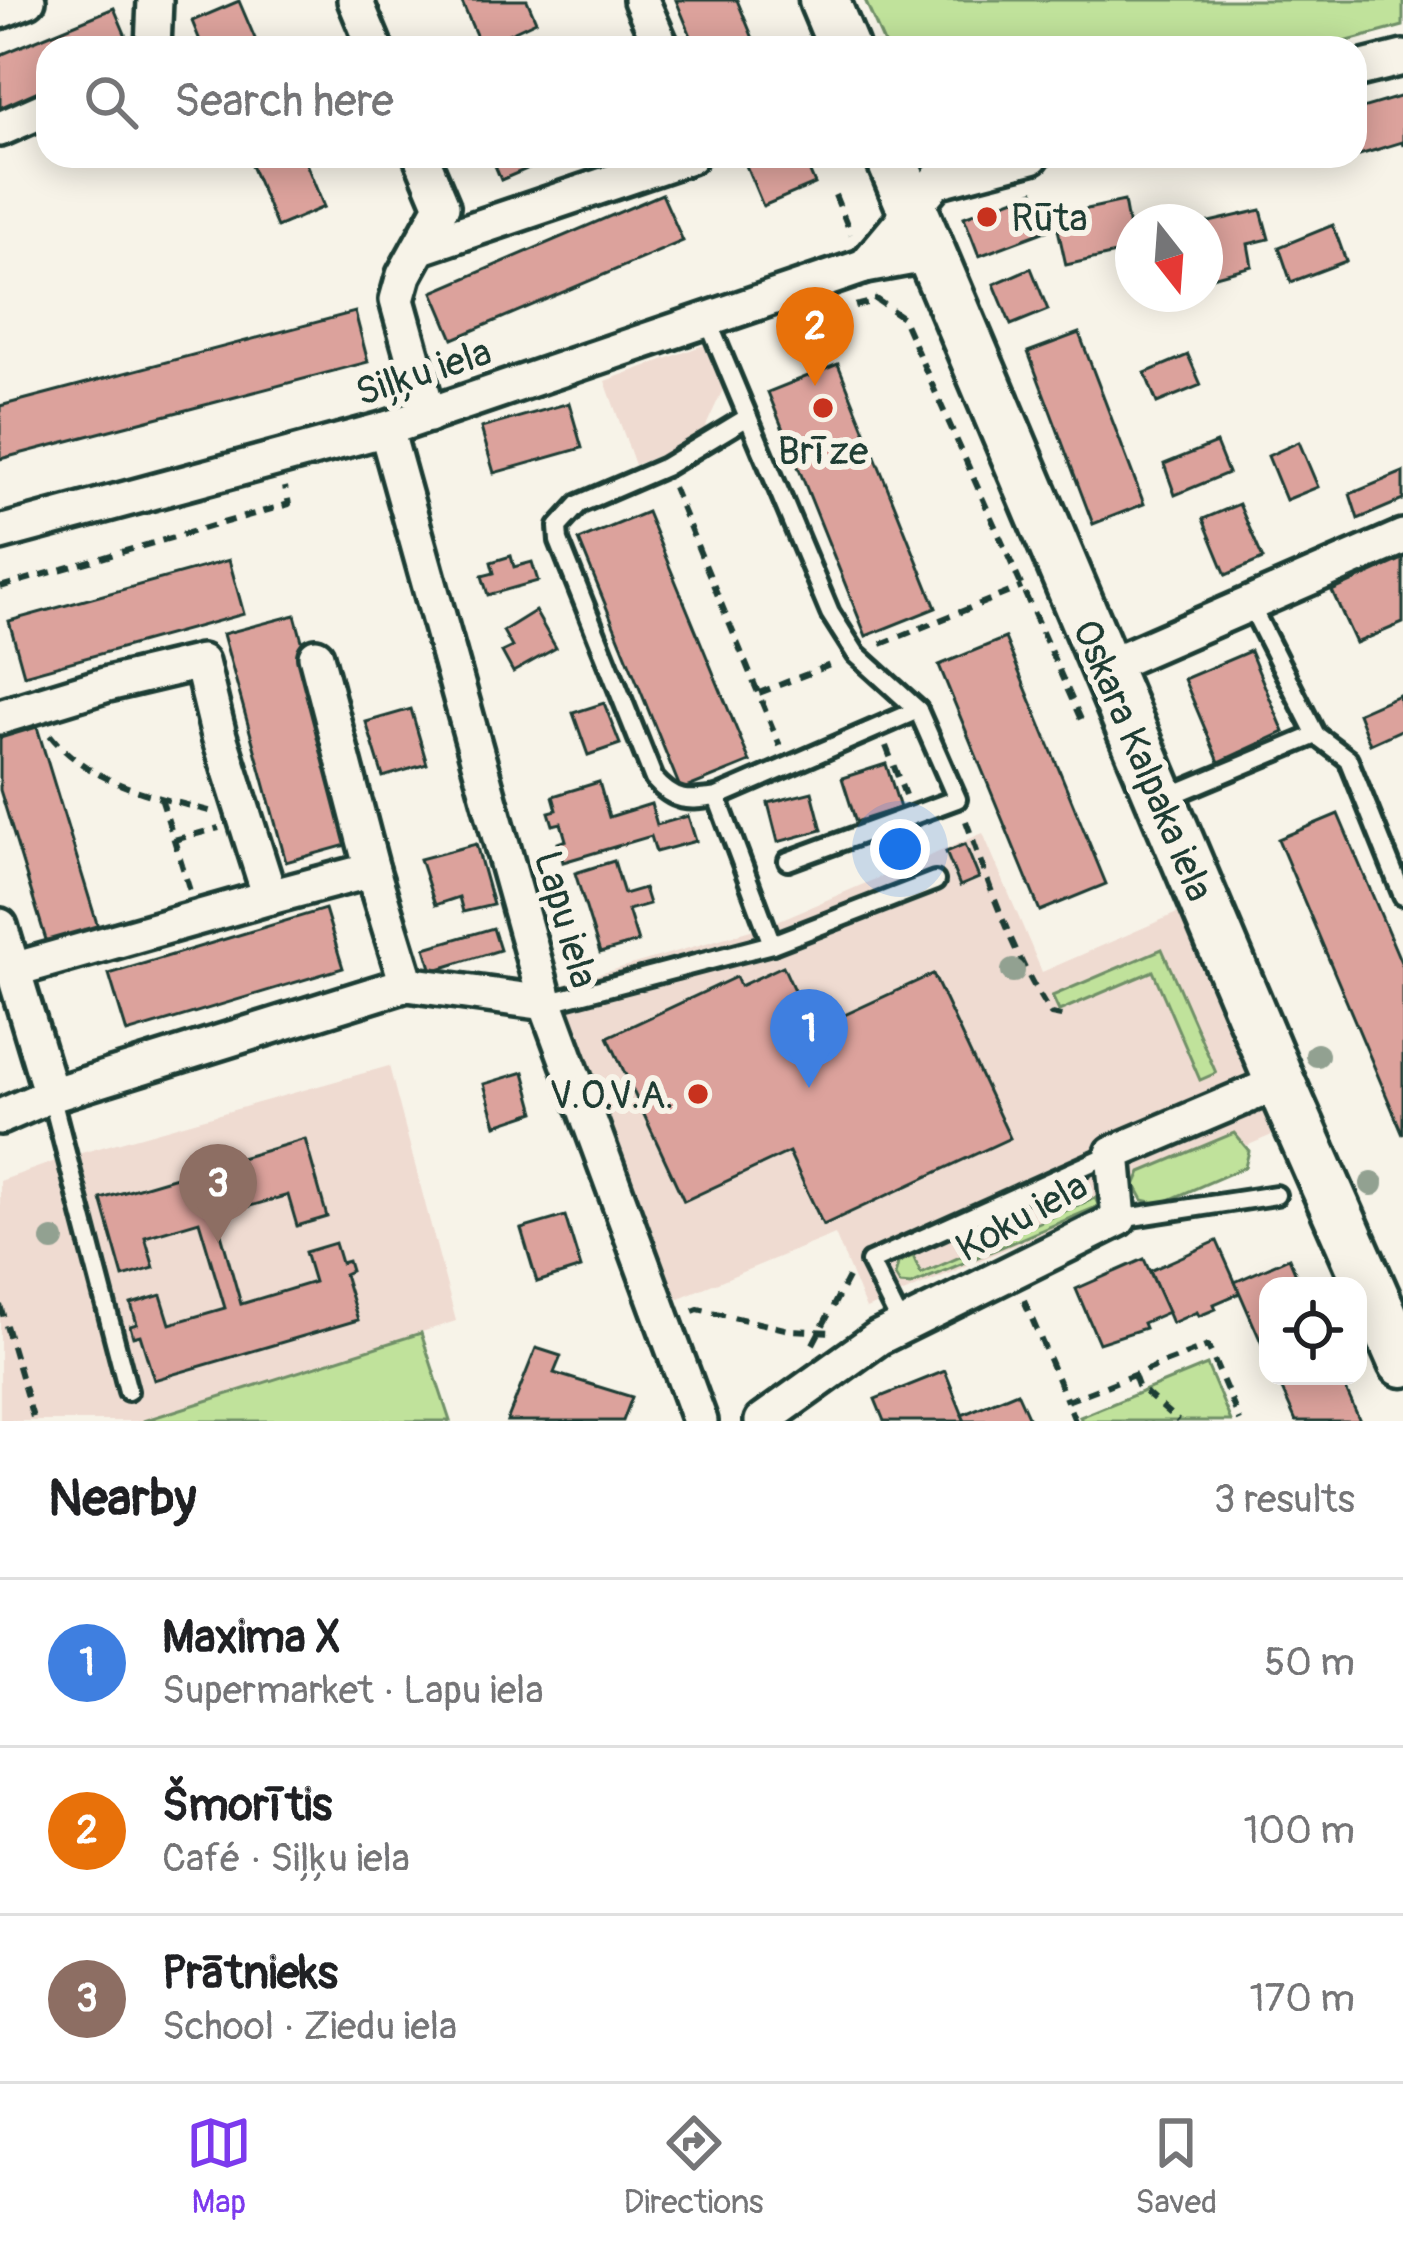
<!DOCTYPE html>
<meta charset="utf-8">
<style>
body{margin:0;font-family:Pangolin,sans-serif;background:#f6f6f6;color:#202124}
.controls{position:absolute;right:36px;bottom:36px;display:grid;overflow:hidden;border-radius:24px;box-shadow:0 6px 30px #0003}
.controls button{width:108px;height:108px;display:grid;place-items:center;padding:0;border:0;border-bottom:3px solid #e0e0e0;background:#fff;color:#202124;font:60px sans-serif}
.compass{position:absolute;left:1115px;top:204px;width:108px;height:108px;border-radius:50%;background:#fff;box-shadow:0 6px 30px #0003;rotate:163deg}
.you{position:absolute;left:900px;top:849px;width:42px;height:42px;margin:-30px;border:9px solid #fff;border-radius:50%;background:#1a73e8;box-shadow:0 0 0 18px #1a73e833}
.badge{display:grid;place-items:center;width:78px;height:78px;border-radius:50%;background:#7c3aed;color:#fff;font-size:39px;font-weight:700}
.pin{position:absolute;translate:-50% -99px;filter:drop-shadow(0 3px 6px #0008)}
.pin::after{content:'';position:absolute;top:63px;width:42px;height:36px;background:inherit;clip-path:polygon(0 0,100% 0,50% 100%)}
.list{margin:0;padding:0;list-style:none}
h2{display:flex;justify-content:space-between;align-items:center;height:156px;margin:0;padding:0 48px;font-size:51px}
h2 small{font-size:39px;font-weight:400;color:#757577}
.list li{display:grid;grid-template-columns:78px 1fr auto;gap:36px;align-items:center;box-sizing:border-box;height:168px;padding:0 48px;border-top:3px solid #e0e0e0}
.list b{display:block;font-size:45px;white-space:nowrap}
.list p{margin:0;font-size:39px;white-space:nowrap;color:#757577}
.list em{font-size:39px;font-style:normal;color:#757577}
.icon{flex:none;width:66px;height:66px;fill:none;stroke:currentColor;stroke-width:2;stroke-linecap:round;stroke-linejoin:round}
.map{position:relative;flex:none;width:1403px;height:1421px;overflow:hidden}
.search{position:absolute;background:#fff;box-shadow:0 6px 30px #0003;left:36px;right:36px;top:36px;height:132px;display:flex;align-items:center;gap:30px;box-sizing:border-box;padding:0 42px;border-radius:36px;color:#757577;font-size:45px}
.sheet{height:660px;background:#fff}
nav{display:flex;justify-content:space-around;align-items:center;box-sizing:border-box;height:168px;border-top:3px solid #e0e0e0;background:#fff;font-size:33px;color:#757577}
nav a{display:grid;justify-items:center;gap:6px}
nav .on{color:#7c3aed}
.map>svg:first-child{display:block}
.built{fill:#efdbd1}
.green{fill:#c0e29b;stroke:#709068;stroke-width:3}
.building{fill:#dca29c;stroke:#1f3d34;stroke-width:3}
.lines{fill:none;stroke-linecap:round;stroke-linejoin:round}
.lane-casing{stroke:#1f3d34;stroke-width:26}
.street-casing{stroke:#1f3d34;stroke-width:42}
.secondary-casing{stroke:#1f3d34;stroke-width:57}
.path{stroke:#1f3d34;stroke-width:6;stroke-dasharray:12 9;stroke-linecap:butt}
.lane{stroke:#f7f3e8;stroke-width:16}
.street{stroke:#f7f3e8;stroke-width:33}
.secondary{stroke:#f7f3e8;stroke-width:48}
.tree{fill:#92a191}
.poi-dot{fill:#c8321e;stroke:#f7f3e8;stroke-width:4.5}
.labels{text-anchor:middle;stroke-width:12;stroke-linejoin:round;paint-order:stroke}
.poi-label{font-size:39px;fill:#1f3d34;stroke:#f7f3e8;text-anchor:start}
.street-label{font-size:39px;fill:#1f3d34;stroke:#f7f3e8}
</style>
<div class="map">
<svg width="1403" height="1421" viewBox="0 0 1403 1421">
<rect width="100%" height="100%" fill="#f7f3e8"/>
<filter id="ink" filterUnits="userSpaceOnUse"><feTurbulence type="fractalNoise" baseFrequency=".00833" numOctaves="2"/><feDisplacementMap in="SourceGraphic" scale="24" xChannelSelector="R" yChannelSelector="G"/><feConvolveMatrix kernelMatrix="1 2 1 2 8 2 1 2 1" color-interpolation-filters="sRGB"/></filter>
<g filter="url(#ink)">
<!-- built -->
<g class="built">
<polygon points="704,345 724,387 700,439 635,465 605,381"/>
<polygon points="983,833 1042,972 1184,910 1279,1132 866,1309 835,1234 674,1300 551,988 768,925"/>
<polygon points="389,1066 456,1321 143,1421 0,1421 0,1181 67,1157"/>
</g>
<!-- green -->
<g class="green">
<polygon points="865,0 1403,0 1403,26 1322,48 886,48"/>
<polygon points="1162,949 1216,1073 1200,1080 1153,971 1059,1011 1052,996"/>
<polygon points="1234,1133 1249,1151 1245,1167 1160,1204 1143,1200 1135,1185 1141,1172"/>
<polygon points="1095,1198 1099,1206 911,1285 900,1284 895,1276 898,1263 913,1256 921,1274"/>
<polygon points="421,1333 450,1421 143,1421"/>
<polygon points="1207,1365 1231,1421 1082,1421 1080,1417"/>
</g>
<!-- building -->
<g class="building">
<polygon points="461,0 527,0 536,21 506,35 511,48 466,48 479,42"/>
<polygon points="676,0 737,0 757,48 696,48"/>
<polygon points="239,1 259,48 203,48 192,21"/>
<polygon points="114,8 131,48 48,48 48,91 0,111 0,55"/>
<polygon points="1403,96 1403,146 1402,142 1343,160 1341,156 1355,156 1355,110"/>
<polygon points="247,156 303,156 324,207 277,227"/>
<polygon points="491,156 557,156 501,180"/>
<polygon points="742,156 803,156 815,184 763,206"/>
<polygon points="1034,191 1048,230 979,256 964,217"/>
<polygon points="662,194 683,241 453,339 433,292"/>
<polygon points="1124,201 1133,250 1066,265 1055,216"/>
<polygon points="1261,210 1269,239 1248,244 1252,266 1205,279 1205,223"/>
<polygon points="1333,225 1346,261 1291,282 1279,247"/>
<polygon points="1031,268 1048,310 1011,325 994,284"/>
<polygon points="355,312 368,362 0,459 0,406"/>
<polygon points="1079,333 1144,504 1093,524 1028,352"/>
<polygon points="1188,355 1201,385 1157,403 1145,373"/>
<polygon points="838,364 936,608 866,636 768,392"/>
<polygon points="569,403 582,448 494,473 481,428"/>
<polygon points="1299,442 1318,487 1286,500 1268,456"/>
<polygon points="1216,443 1228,473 1175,495 1164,464"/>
<polygon points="1403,472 1403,500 1358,519 1350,494"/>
<polygon points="1239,504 1263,559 1226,575 1203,519"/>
<polygon points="647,512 750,762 681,790 579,540"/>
<polygon points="511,556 514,567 532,562 538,581 488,595 482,576 494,573 491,562"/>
<polygon points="1403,559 1403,623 1356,643 1332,591"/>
<polygon points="229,560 244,614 24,675 9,621"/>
<polygon points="535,611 556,648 513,672 502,652 512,647 503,631"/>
<polygon points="295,615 357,842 286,862 223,634"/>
<polygon points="1005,638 1106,884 1040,911 939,665"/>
<polygon points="1250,651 1284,732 1219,762 1184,679"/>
<polygon points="1399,695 1403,729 1370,744 1358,713"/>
<polygon points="604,703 620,744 588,755 573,713"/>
<polygon points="411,709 427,764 383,777 366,722"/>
<polygon points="37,727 102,940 51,956 0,790 0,738"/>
<polygon points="886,764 900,808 856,822 842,778"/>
<polygon points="599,782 609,817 651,804 657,825 688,816 696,841 656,852 651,836 563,862 558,843 566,840 561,823 553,825 549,812 557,810 553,796"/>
<polygon points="812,792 822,830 778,842 768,803"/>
<polygon points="1338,814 1403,967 1403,1135 1278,839"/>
<polygon points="476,844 493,905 463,912 459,897 435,905 420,859"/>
<polygon points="965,844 979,878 960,886 946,852"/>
<polygon points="614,861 624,894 644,888 649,904 628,910 638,942 600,953 575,873"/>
<polygon points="325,909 343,968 127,1033 109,974"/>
<polygon points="493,928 500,950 432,971 425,948"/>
<polygon points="783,966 812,1030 933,974 1010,1138 823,1225 789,1152 684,1201 608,1037 736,977 740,986"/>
<polygon points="524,1072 535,1112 496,1125 484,1084"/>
<polygon points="305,1139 327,1217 297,1226 288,1195 216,1216 241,1304 314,1282 305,1252 335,1243 341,1263 348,1261 351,1271 344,1274 358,1320 154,1380 140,1335 133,1337 130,1326 137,1324 131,1304 161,1295 170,1324 225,1308 199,1221 145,1237 154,1268 123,1277 101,1199"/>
<polygon points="565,1216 581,1268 537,1282 521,1229"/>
<polygon points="1217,1241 1240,1293 1214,1304 1216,1309 1199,1316 1197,1312 1172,1323 1150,1271"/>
<polygon points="1289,1258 1301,1286 1268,1286 1268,1358 1235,1282"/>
<polygon points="1144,1259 1168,1312 1143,1323 1145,1328 1099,1343 1076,1289"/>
<polygon points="536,1348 561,1356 554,1373 632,1397 623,1421 507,1421"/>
<polygon points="945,1371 965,1421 884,1421 875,1399"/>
<polygon points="1276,1376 1340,1376 1360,1421 1296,1421"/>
<polygon points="1017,1392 1030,1421 965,1421 962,1415"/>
</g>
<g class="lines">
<defs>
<g id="lane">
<polyline points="707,319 830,613 856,654 918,710 957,799 788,861"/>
<path d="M748 417 665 467 579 504 558 527 559 541 654 779C675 803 688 801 717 797L918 710"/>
<polyline points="1316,735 1348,759 1403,896"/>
<polyline points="717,797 772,944"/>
<polyline points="1165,798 1316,735 1250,604"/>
<polyline points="546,1003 772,944 935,881"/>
<polyline points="51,1095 128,1391"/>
<polyline points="1119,1219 1276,1195"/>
<polyline points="902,1326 870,1262 1113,1153"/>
</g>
<g id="street">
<polyline points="355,0 375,48"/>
<polyline points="641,0 662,48"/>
<polyline points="0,11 28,0"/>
<polyline points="153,48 155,0"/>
<polyline points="1355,70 1403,58"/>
<polyline points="0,129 48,108"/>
<polyline points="421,156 442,206 404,275 397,300 429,415"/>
<polyline points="421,247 690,156"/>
<polyline points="865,266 936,181 1032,156"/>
<polyline points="386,429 546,1003 700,1421"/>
<polyline points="0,533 386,429 865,266 931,254"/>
<polyline points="316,656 372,870 407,984"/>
<polyline points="1105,667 1403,537"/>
<polyline points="0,717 108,684 201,662 219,736 270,897 372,870"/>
<polyline points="0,926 51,1095"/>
<polyline points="13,970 270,897"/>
<polyline points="0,1117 51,1095 407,984 546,1003"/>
<polyline points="762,1421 878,1338 1119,1219 1113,1153 1280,1082"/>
</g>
<g id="secondary">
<polyline points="824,0 844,48"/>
<polyline points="890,156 1280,1082 1403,1362"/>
</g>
</defs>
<!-- lane casing -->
<use href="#lane" class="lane-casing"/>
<!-- street casing -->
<use href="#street" class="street-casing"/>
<!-- secondary casing -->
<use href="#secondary" class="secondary-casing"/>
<!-- path -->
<g class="path">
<polyline points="835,195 851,234"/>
<polyline points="874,298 902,317 1082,722"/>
<polyline points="855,306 875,301"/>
<polyline points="673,487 780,746"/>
<polyline points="0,587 289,504 285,487"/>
<polyline points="881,644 1022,587"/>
<polyline points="759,693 835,663"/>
<path d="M50 735C90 784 154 796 213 812"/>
<polyline points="886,746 905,795"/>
<polyline points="161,798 190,891"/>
<path d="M966 821C990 887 1013 956 1051 1014L1070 1018"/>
<polyline points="174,840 219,828"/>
<polyline points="1024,1300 1067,1401"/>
<polyline points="0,1305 34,1421"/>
<polyline points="693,1311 698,1309 789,1330 833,1332"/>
<polyline points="813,1344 851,1272"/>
<polyline points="1134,1375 1138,1386 1178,1421"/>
<polyline points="1075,1421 1067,1401 1208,1346 1240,1421"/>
</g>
<!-- lane -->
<use href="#lane" class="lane"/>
<!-- street -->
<use href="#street" class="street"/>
<!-- secondary -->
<use href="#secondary" class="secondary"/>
</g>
<!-- trees -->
<g class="tree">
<circle cx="1013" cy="971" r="12"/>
<circle cx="1317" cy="1055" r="12"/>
<circle cx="1372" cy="1184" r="12"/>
<circle cx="53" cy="1240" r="12"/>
</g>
</g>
<!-- markers -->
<g class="poi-dot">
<circle cx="987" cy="217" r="12"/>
<circle cx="823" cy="408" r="12"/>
<circle cx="698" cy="1094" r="12"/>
</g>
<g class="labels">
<!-- poi labels -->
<g class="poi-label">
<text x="1011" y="231">Rūta</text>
<text x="823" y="464" text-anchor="middle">Brīze</text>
<text x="674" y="1108" text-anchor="end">V.O.V.A.</text>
</g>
<!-- street labels -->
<g class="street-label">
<text transform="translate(423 371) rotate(-18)" y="14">Siļķu iela</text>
<text transform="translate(1144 760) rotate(67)" y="14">Oskara Kalpaka iela</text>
<text transform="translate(567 919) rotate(74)" y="14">Lapu iela</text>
<text transform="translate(1021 1216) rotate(-29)" y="14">Koku iela</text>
</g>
</g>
</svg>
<div class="controls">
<button><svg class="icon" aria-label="locate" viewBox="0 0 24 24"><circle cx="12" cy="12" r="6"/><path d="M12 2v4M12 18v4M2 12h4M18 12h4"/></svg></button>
</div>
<svg class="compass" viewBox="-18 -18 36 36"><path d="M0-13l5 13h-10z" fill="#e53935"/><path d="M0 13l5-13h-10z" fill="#757577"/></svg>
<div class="you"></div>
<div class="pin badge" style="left:809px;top:1088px;background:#3f7fe0">1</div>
<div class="pin badge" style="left:815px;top:386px;background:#e8710a">2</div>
<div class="pin badge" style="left:218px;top:1243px;background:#8d6e63">3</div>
<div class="search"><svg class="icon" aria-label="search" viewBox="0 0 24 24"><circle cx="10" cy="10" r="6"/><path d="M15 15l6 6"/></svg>Search here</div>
</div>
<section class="sheet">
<h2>Nearby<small>3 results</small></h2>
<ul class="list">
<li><span class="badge" style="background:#3f7fe0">1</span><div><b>Maxima X</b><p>Supermarket · Lapu iela</p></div><em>50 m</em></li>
<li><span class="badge" style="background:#e8710a">2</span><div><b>Šmorītis</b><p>Café · Siļķu iela</p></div><em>100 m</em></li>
<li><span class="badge" style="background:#8d6e63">3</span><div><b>Prātnieks</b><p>School · Ziedu iela</p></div><em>170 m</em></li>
</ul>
</section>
<nav>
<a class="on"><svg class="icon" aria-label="map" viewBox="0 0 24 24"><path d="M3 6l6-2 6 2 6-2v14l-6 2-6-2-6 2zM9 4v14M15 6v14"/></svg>Map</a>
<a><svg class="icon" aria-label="directions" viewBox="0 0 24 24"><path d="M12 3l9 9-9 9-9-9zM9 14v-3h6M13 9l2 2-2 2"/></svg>Directions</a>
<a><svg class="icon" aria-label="saved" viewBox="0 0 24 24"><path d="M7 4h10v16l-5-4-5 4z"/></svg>Saved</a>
</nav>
